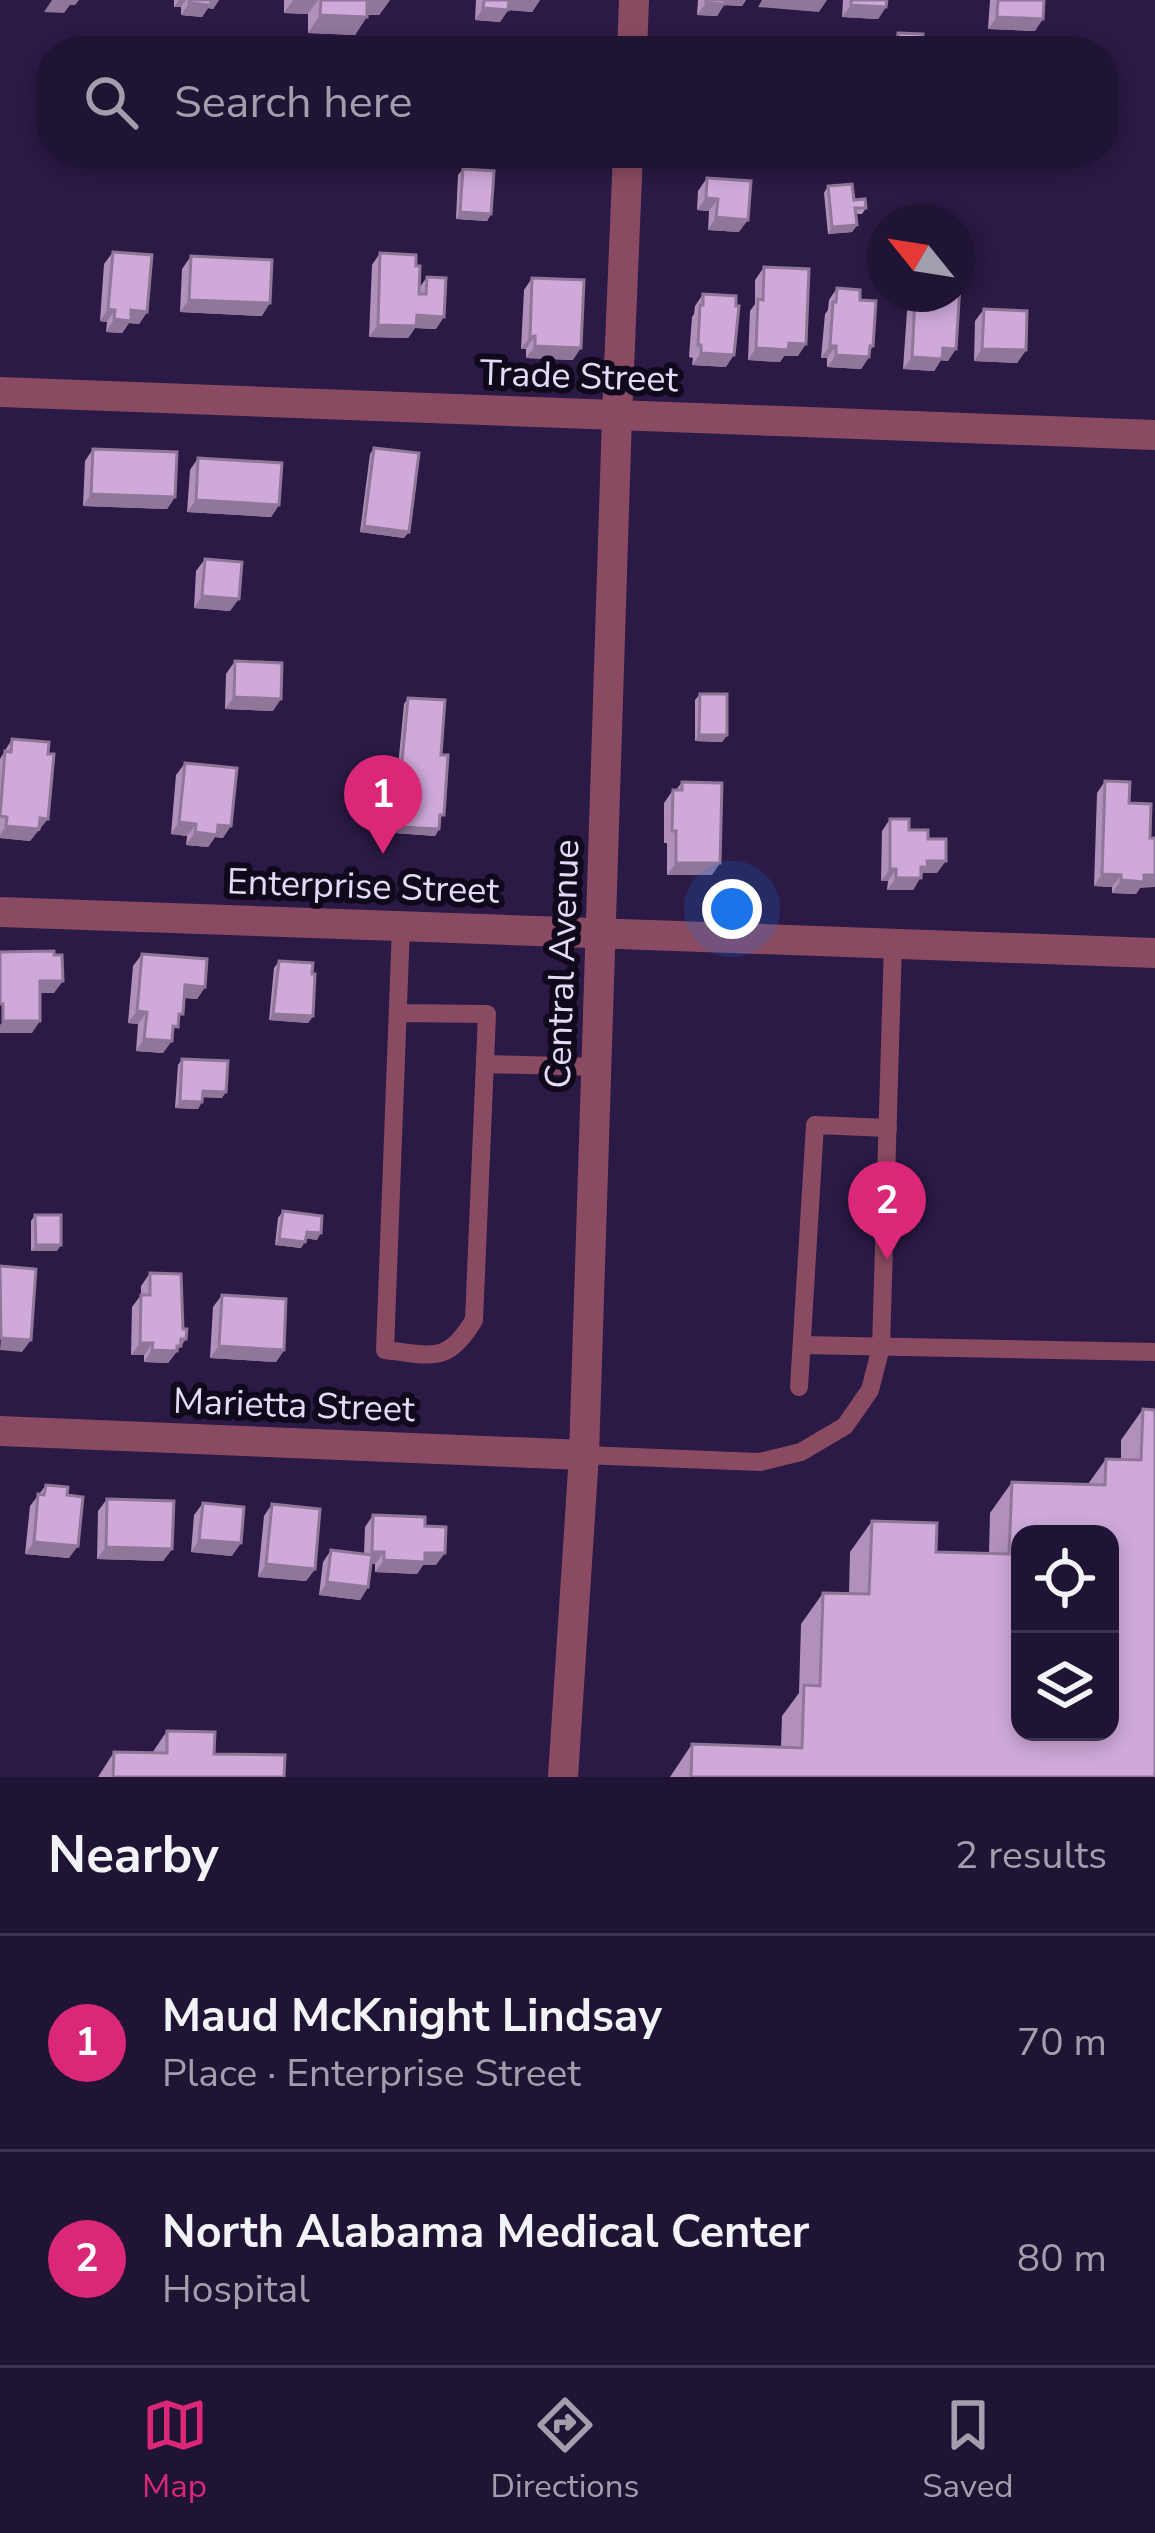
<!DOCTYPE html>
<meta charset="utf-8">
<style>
body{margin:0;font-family:"Nunito Sans",sans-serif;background:#281d3c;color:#f1f3f6}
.controls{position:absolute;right:36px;bottom:36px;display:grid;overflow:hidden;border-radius:24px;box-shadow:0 6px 18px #0003}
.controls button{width:108px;height:108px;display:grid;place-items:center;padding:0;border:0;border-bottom:3px solid #3d334f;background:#201434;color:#f1f3f6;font:60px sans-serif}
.compass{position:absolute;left:867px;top:204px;width:108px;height:108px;border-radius:50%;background:#201434;box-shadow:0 6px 18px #0003;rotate:300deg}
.you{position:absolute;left:732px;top:909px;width:42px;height:42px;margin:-30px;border:9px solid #fff;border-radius:50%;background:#1a73e8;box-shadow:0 0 0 18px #1a73e833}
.badge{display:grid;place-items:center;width:78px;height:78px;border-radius:50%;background:#db2777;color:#fff;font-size:39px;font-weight:700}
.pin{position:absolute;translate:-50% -99px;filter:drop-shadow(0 3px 6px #0008)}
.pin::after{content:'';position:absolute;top:63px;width:42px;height:36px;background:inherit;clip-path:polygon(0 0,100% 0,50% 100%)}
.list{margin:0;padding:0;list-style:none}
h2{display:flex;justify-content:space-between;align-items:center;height:156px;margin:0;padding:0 48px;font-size:51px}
h2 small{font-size:39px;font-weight:400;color:#a29eac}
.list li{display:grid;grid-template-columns:78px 1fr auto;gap:36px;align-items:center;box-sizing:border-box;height:216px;padding:0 48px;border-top:3px solid #3d334f}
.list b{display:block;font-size:45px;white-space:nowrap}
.list p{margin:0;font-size:39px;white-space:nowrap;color:#a29eac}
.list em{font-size:39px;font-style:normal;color:#a29eac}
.icon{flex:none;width:66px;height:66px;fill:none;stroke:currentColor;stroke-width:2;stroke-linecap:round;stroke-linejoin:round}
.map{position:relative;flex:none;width:1155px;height:1777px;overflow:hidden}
.search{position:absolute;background:#201434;box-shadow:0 6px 18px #0003;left:36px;right:36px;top:36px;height:132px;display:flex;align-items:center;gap:30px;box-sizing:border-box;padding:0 42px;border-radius:48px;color:#a29eac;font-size:45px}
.sheet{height:588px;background:#201434}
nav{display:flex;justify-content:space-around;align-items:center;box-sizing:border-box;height:168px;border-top:3px solid #3d334f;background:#201434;font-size:33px;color:#a29eac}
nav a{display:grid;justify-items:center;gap:6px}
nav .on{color:#db2777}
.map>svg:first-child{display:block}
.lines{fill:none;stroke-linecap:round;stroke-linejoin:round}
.service{stroke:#8a4b62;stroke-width:18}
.minor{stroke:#8a4b62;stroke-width:30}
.wall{fill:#b191bb}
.shaded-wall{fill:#907699}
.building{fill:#cea9da;stroke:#907699;stroke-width:3;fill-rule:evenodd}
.labels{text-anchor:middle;stroke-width:12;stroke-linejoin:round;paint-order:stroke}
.street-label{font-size:36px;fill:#e3dbf8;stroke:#10091c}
</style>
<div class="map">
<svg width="1155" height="1777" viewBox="0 0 1155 1777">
<rect width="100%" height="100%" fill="#2a1a45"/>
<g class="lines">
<!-- service -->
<g class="service">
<path d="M398 1013 487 1014 474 1320C447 1365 432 1355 385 1350L401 926"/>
<polyline points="485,1064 597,1067"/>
<polyline points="802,1345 1155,1352"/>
<polyline points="799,1387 815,1125 888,1128"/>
<polyline points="584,1455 760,1462 801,1452 845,1426 870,1390 881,1347 893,944"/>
</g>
<!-- minor -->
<g class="minor">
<polyline points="632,51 634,0"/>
<polyline points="0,392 1155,435"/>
<polyline points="0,912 1155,953"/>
<polyline points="0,1431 584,1455"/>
<polyline points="563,1777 584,1455 617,416 628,153"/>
</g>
</g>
<!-- wall -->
<g class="wall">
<polygon points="174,0 219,0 213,9 208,8 202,17 181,15 181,7 174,7"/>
<polygon points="284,0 390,0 379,15 367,15 355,35 308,33 308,14 284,13"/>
<polygon points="476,0 540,0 532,12 508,10 500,22 475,20"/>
<polygon points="698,0 746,0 742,6 724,5 717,16 697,15"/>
<polygon points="843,0 887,0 886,7 878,19 842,17"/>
<polygon points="990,0 1044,0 1035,31 988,29"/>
<polygon points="463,169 491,214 487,221 456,219 458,175"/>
<polygon points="707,178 739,232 708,230 709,211 697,210 698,191"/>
<polygon points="828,186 866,208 862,214 856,214 857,225 852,232 828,234 824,193"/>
<polygon points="113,252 147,312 139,324 129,323 122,333 106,332 107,322 100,321 104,264"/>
<polygon points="380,253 416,266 419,288 427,277 436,329 415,328 408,338 369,337 372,265"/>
<polygon points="191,256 262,316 180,312 182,269"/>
<polygon points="764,267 798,356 784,356 780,362 748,360 750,311 755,304 755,280"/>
<polygon points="532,278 573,360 526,358 526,349 521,349 524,290"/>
<polygon points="837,288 860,300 870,351 869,357 861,369 827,367 827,358 821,358 825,314 828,310 829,300"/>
<polygon points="703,294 726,367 692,365 693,358 689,357 692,317 694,314 695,306"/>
<polygon points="913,294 957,294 948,361 941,360 934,371 903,369 907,311 911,305"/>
<polygon points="984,309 1026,350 1017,363 974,361 975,321"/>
<polygon points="374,448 404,538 360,532 370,454"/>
<polygon points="93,449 175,497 167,509 83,506 85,461"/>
<polygon points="198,458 279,505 271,517 187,512 190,470"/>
<polygon points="205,559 230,611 194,608 196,571"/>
<polygon points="235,661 273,711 225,709 226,674"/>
<polygon points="700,694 727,735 722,742 695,741 695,700"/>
<polygon points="408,698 441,755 439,829 435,836 395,833 396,820 393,820 404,704"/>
<polygon points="12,739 40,831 37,831 30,841 0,838 0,759"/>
<polygon points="185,763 223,838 215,837 208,847 186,845 187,836 171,834 176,775"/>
<polygon points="1105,781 1129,803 1140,888 1136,894 1112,893 1112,887 1094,886 1097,793"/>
<polygon points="682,782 712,875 667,875 667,843 664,843 664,803 673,790 676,790"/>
<polygon points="890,819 928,839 937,873 923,873 913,890 887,890 888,881 881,881 882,831"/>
<polygon points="142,954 205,987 197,999 184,998 178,1021 163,1053 136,1051 138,1024 128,1023 133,966"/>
<polygon points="279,961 313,1016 308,1023 269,1020 274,968"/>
<polygon points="182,1059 222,1098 203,1097 198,1109 175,1108 178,1065"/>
<polygon points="283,1211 317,1240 306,1238 301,1248 275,1245 278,1218"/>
<polygon points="35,1215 57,1251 31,1251 31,1221"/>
<polygon points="150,1273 183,1329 186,1339 168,1363 144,1362 144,1355 131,1355 132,1307 141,1295 141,1286"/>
<polygon points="222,1295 284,1350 276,1362 210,1358 213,1307"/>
<polygon points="1143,1409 1155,1777 670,1777 692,1744 781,1747 782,1716 799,1693 801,1624 823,1593 849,1594 850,1552 872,1521 936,1552 989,1554 990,1513 1012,1482 1088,1484 1106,1459 1121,1459 1121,1440"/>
<polygon points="46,1485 67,1495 69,1558 25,1554 30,1506"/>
<polygon points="107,1499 172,1549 163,1561 97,1559 98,1511"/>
<polygon points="203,1503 232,1556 191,1552 194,1515"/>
<polygon points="272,1504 315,1569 306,1581 258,1577 264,1516"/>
<polygon points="373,1515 425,1526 436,1565 423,1565 417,1574 375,1572 375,1564 371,1564 368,1587 360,1600 319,1595 323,1562 331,1550 364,1554 365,1527"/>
<polygon points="167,1731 214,1754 284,1777 98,1777 114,1752 152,1753"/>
</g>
<!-- shaded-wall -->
<g class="shaded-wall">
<polygon points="52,0 79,0 75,5 70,5 64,13 44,12"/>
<polygon points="179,0 186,0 181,7 174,7"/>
<polygon points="208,0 219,0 213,9 208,8 202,17 181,15 189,3"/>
<polygon points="293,0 318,0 308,14 284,13"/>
<polygon points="365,0 390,0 379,15 355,14"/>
<polygon points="507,0 540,0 532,12 508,10 500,22 475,20 483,8"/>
<polygon points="721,0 746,0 742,6 724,5 717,16 697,15 706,3"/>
<polygon points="762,0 827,0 819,12 758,7"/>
<polygon points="851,5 886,7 878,19 842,17"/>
<polygon points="320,15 367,17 355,35 308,33"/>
<polygon points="997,17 1043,19 1035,31 988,29"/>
<polygon points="706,198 718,199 709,211 697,210"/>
<polygon points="460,212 491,214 487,221 456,219"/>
<polygon points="716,217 748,220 739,232 708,230"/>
<polygon points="857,225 852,232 828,234 832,227"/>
<polygon points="189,300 270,303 262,316 180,312"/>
<polygon points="108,309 115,310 107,322 100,321"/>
<polygon points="131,310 147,312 139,324 129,323 122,333 106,332 114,319"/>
<polygon points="417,315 444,317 436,329 415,328 408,338 369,337 378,325"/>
<polygon points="535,336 526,349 521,349 530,337"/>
<polygon points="789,343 806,344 798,356 784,356 780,362 748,360 756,348"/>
<polygon points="535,346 581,348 573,360 526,358"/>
<polygon points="830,346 836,346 827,358 821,358"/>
<polygon points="870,346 873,346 866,357 869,357 861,369 827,367 836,355"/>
<polygon points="943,348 956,349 948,361 941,360 934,371 903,369 912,357"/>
<polygon points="982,349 1026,350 1017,363 974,361"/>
<polygon points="701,353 734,355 726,367 692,365"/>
<polygon points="91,494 175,497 167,509 83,506"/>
<polygon points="196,500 279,505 271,517 187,512"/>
<polygon points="364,526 409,532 404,538 360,532"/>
<polygon points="202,596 239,599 230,611 194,608"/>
<polygon points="234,697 281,699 273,711 225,709"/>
<polygon points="699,735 727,735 722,742 695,741"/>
<polygon points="40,818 48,819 30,841 0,838 0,835 6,826"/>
<polygon points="179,822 196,824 187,836 171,834"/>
<polygon points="218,825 231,826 223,838 215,837 208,847 186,845 195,832"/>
<polygon points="399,827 439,829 435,836 395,833"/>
<polygon points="927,861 946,861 937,873 923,873 913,890 887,890 896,878"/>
<polygon points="676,863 720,863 712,875 667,875"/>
<polygon points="890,869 896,869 888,881 881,881"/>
<polygon points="1102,874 1121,875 1112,887 1094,886"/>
<polygon points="1144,875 1155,875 1155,887 1140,888 1136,894 1112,893 1121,880"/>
<polygon points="40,981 63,981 54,993 32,993"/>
<polygon points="185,985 205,987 197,999 177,997"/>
<polygon points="137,1011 147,1012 138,1024 128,1023"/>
<polygon points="273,1014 313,1016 308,1023 269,1020"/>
<polygon points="3,1021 40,1021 32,1033 0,1033 0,1025"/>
<polygon points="144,1039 172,1041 163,1053 136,1051"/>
<polygon points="203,1091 226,1092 222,1098 199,1097"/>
<polygon points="180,1101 202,1102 198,1109 175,1108"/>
<polygon points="307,1232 321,1233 317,1240 302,1238"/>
<polygon points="279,1239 305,1242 301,1248 275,1245"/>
<polygon points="36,1245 61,1245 57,1251 31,1251"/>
<polygon points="1,1338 31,1340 22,1352 0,1350"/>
<polygon points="181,1339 186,1339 168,1363 144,1362 152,1350"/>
<polygon points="140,1343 153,1343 144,1355 131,1355"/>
<polygon points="219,1346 284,1350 276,1362 210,1358"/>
<polygon points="199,1540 241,1543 232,1556 191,1552"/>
<polygon points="34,1542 78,1546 69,1558 25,1554"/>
<polygon points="106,1547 172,1549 163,1561 97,1559"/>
<polygon points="372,1552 384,1552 375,1564 363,1564"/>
<polygon points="425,1553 445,1553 436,1565 423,1565 417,1574 375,1572 384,1560"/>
<polygon points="266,1564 315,1569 306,1581 258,1577"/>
<polygon points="327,1582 368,1587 360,1600 319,1595"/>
</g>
<!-- building -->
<g class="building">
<polygon points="190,0 211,0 211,5 189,3"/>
<polygon points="321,0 367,0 367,17 320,15"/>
<polygon points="484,0 509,0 508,10 483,8"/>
<polygon points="706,0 725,0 725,4 706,3"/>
<polygon points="851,0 887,0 886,7 851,5"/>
<polygon points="998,0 1044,0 1043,19 997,17"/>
<polygon points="898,33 923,34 922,51 896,51"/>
<polygon points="463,169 494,171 491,214 460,212"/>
<polygon points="707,178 751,181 748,220 716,217 718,199 706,198"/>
<polygon points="852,184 854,200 865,199 866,208 855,208 857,225 832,227 828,186"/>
<polygon points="113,252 152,255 147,312 131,310 131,321 114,319 115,310 108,309"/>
<polygon points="380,253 416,255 416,266 420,266 419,294 426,294 427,277 446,278 444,317 417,315 416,326 378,325"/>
<polygon points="191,256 272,260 270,303 189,300"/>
<polygon points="764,267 809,269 806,344 789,343 788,350 756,348 758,299 763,300"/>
<polygon points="532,278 584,280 581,348 535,346 535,336 530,337"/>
<polygon points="957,286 960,286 956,349 943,348 942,359 912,357 915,298 919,298 919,294 957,294"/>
<polygon points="837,288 860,290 860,300 876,301 873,346 870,346 869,357 836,355 836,346 830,346 833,302 836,302"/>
<polygon points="703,294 736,296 736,306 739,306 734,355 701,353 701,345 698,345 700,305 703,305"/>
<polygon points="984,309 1027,311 1026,350 982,349"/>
<polygon points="374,448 419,453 409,532 364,526"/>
<polygon points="93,449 177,452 175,497 91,494"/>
<polygon points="198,458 282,463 279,505 196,500"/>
<polygon points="205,559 242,562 239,599 202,596"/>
<polygon points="235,661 282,663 281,699 234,697"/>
<polygon points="700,694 727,694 727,735 699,735"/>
<polygon points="408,698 445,700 441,755 448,755 444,815 440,815 439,829 399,827 400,814 397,814"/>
<polygon points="12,739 49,742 48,754 54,754 48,819 40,818 39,829 6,826 7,817 0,816 5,751 11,752"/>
<polygon points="185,763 237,768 231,826 218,825 217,835 195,832 196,824 179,822"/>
<polygon points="1105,781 1130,782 1129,803 1151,804 1150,838 1155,838 1155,875 1144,875 1144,882 1121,880 1121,875 1102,874"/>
<polygon points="682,782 722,783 720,863 676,863 676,831 672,831 673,790 682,790"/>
<polygon points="890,819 909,819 909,830 928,830 928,839 946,839 946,861 927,861 928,867 921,867 921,878 896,878 896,869 890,869"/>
<polygon points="54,951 54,955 62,955 63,981 40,981 40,1021 3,1021 3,1004 0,1004 0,952"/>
<polygon points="142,954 207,959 205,987 185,985 183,1014 179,1014 178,1027 173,1026 172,1041 144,1039 147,1012 137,1011"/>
<polygon points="279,961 313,963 312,974 315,974 313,1016 273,1014"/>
<polygon points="182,1059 228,1061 226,1092 203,1091 202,1102 180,1101"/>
<polygon points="283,1211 322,1216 321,1233 307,1232 305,1242 279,1239"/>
<polygon points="35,1215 61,1215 61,1245 36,1245"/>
<polygon points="0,1266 36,1269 31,1340 1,1338"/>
<polygon points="150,1273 181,1274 183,1329 187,1329 186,1339 181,1339 181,1346 177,1346 177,1351 152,1350 153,1343 140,1343 141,1295 150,1295"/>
<polygon points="222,1295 286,1299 284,1350 219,1346"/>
<path d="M1143 1409 1155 1410V1777H691L692 1744 802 1748 804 1685 820 1686 823 1593 869 1594 872 1521 937 1523 936 1552 1009 1554 1012 1482 1105 1485 1106 1459 1141 1460ZM1020 1534H1110V1732H1020Z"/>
<polygon points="46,1485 68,1487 67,1495 83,1497 78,1546 34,1542 38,1494 44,1495"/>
<polygon points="107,1499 174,1501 172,1549 106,1547"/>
<polygon points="203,1503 244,1507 241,1543 199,1540"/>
<polygon points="272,1504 320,1509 315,1569 266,1564"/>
<polygon points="373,1515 425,1517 425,1526 446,1527 445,1553 425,1553 425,1562 384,1560 384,1552 372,1552"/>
<polygon points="331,1550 372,1555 368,1587 327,1582"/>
<polygon points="167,1731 215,1732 214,1754 285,1755 284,1777 113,1777 114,1752 167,1753"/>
</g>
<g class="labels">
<!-- street labels -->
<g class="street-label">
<text transform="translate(579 375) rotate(2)" y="13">Trade Street</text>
<text transform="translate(363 885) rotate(2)" y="13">Enterprise Street</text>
<text transform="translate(561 964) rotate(-88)" y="13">Central Avenue</text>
<text transform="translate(294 1404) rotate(2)" y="13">Marietta Street</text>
</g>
</g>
</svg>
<div class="controls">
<button><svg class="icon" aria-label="locate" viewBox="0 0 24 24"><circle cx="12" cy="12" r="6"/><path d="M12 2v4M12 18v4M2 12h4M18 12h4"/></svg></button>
<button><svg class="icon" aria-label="layers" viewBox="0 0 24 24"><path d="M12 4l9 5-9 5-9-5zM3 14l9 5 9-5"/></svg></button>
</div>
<svg class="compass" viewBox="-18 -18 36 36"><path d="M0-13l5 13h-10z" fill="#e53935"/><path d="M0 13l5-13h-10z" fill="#a29eac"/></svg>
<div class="you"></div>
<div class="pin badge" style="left:383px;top:854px">1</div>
<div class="pin badge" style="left:887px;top:1260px">2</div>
<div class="search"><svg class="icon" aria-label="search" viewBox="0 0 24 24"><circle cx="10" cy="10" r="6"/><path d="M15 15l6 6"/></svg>Search here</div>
</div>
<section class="sheet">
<h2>Nearby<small>2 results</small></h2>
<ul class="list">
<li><span class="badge">1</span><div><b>Maud McKnight Lindsay</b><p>Place · Enterprise Street</p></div><em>70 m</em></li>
<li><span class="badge">2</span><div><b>North Alabama Medical Center</b><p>Hospital</p></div><em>80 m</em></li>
</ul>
</section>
<nav>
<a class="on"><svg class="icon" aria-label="map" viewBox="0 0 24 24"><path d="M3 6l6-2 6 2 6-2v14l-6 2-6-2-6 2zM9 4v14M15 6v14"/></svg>Map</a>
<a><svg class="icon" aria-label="directions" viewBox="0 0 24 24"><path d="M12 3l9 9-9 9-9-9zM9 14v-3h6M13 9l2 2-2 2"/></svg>Directions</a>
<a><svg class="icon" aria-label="saved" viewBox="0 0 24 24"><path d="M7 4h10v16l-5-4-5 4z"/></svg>Saved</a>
</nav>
